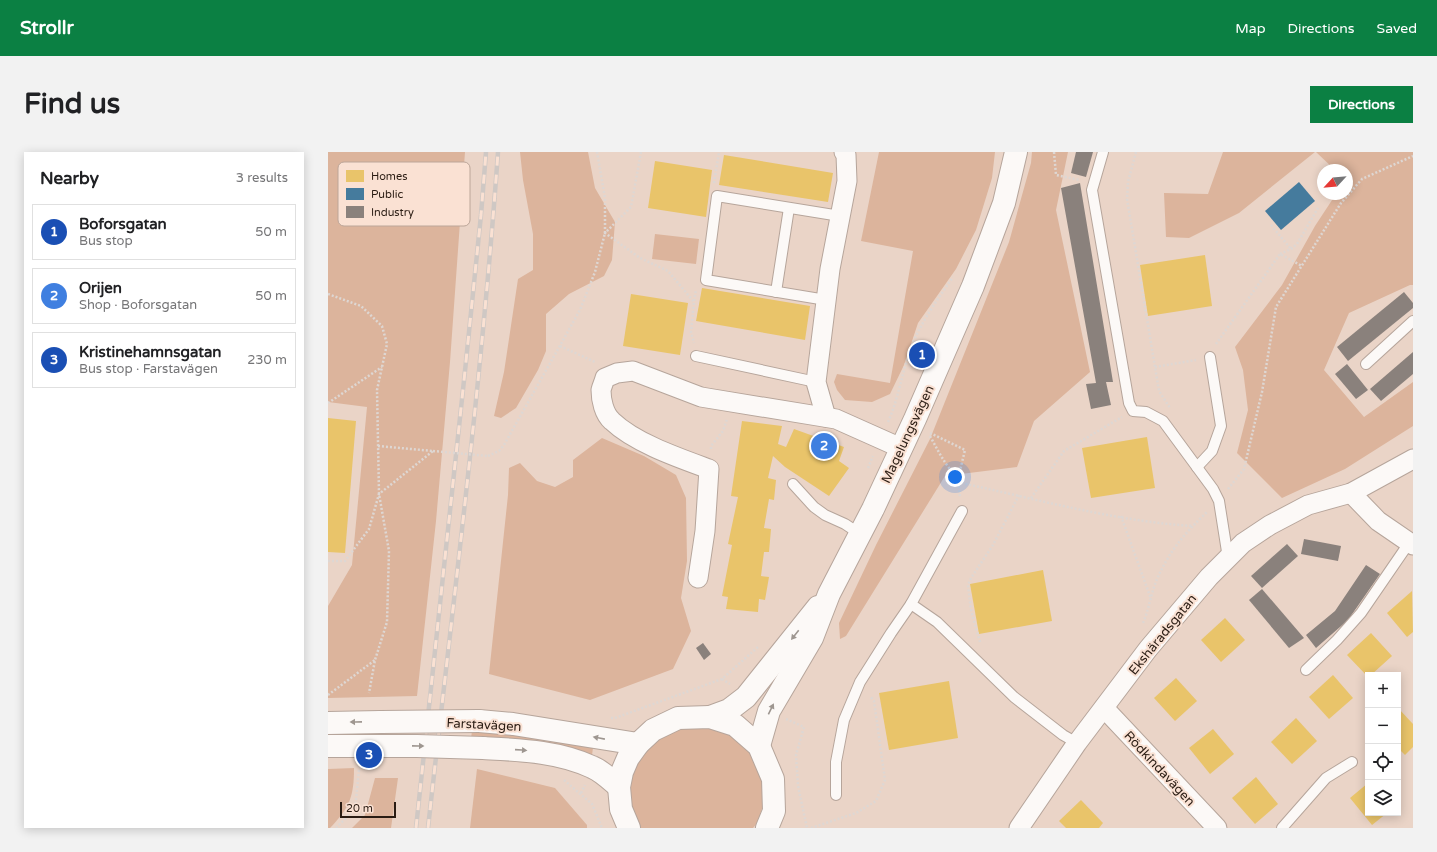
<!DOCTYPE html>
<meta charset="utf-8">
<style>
body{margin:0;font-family:"Varela Round",sans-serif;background:#f2f2f2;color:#202124}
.controls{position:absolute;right:12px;bottom:12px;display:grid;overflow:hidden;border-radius:0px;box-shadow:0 2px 10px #0003}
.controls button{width:36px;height:36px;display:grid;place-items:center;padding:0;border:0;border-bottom:1px solid #e0e0e0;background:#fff;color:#202124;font:20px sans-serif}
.compass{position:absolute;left:989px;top:12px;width:36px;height:36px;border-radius:50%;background:#fff;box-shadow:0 2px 10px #0003;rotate:244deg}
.scale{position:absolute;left:12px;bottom:10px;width:56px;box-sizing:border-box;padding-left:4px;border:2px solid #2a1c13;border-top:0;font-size:11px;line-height:14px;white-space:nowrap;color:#2a1c13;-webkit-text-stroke:3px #fae1d3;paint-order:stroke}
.you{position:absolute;left:627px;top:325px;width:14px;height:14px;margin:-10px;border:3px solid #fff;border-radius:50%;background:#1a73e8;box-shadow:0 0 0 6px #1a73e833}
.badge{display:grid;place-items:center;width:26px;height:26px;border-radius:50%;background:#0b8043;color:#fff;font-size:13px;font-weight:700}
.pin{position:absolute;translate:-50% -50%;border:2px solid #fff;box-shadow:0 1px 4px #0006}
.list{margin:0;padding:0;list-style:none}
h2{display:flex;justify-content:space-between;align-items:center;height:52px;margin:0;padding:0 16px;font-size:17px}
h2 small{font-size:13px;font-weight:400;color:#757577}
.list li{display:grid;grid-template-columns:26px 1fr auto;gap:12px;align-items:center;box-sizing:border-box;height:56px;margin:0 8px 8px;padding:0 8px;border:1px solid #e0e0e0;border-radius:0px}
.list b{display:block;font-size:15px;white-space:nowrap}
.list p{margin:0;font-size:13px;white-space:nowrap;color:#757577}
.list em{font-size:13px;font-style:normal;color:#757577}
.icon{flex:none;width:22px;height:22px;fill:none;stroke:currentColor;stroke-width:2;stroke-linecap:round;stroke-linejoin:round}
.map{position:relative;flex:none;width:1085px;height:676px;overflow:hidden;border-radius:0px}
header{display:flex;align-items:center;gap:24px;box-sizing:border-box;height:56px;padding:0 20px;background:#0b8043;color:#fff}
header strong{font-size:19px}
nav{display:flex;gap:22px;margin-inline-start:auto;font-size:14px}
.intro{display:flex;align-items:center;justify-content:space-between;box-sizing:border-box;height:96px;padding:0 24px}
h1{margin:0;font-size:28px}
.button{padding:10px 18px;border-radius:0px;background:#0b8043;color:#fff;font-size:14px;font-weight:700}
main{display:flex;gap:24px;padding:0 24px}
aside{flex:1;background:#fff;border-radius:0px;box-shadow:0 2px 10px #0003}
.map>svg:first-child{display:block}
.green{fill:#dcb49c}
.homes{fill:#e9c46a}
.public{fill:#457b9d}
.industry{fill:#8a817c}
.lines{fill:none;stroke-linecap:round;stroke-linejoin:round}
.lane-casing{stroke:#b6a59b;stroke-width:12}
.street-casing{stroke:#b6a59b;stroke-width:21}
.secondary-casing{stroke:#b6a59b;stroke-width:24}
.path{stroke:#ded7d3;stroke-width:2.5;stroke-dasharray:2 2;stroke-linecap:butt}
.lane{stroke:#fcf9f7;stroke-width:10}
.street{stroke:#fcf9f7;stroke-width:19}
.secondary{stroke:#fcf9f7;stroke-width:22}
.rail-casing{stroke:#cfc8c4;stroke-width:4.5}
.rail{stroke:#fae1d3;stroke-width:3;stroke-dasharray:9;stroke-linecap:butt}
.secondary-bridge-casing{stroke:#b6a59b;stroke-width:24;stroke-linecap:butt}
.path-bridge{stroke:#ded7d3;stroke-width:2.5;stroke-dasharray:2 2;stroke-linecap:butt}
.secondary-bridge{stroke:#fcf9f7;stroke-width:22}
.oneway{fill:#9e9690}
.labels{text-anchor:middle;stroke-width:4;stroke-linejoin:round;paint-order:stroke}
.street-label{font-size:13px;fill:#2a1c13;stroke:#fae1d3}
.key{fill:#fae1d3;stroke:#bca699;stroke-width:1}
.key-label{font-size:11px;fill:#2a1c13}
</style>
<header>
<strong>Strollr</strong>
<nav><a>Map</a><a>Directions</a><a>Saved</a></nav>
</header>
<div class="intro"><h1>Find us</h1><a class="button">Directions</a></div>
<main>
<aside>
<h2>Nearby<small>3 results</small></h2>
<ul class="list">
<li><span class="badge" style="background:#1a4fb4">1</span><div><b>Boforsgatan</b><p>Bus stop</p></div><em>50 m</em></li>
<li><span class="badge" style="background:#3f7fe0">2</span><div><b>Orijen</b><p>Shop · Boforsgatan</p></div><em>50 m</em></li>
<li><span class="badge" style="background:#1a4fb4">3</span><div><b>Kristinehamnsgatan</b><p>Bus stop · Farstavägen</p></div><em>230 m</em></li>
</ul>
</aside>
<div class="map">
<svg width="1085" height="676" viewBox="0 0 1085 676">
<rect width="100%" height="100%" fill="#ead4c7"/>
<!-- green -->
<g class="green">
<polygon points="0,0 137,0 122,210 108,369 89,544 0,546 0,454 24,413 39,255 0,250"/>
<polygon points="192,0 260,0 267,36 287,70 284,108 276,124 241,142 218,162 218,199 210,218 188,256 173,266 166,264 176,220 190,127 205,118 205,82 195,28"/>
<polygon points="551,0 667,0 664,26 648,78 628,117 590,171 576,213 562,242 544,250 517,248 509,238 506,230 509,222 562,231 585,99 533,89"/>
<polygon points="704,0 740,0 728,58 762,220 706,269 689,315 617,324 518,484 512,487 511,471 548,393 602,287 681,90 703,11"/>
<polygon points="895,0 987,0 911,61 861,86 838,85 836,41 880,42"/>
<polygon points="988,0 1085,0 1085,133 1082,133 1021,161 996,218 1036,265 1085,230 1085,274 1017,317 954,346 909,301 920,258 915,218 907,195 954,133 987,74 1008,42 1019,42 1019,18 1007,18"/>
<polygon points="327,82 371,87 368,112 324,107"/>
<polygon points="274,286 316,304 348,323 358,346 359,409 353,446 363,479 345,517 262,548 161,522 180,343 181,316 192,311 209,329 227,335 245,325 245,308"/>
<path d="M365 573 399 580 425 603 436 636 435 653 430 670 425 676H313C308 666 303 656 303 644 301 614 320 587 347 577 353 574 359 574 365 573Z"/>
<polygon points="144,579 223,586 265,596 264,603 143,586"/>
<path d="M26 616C26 644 22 655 2 676H0V617Z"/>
<polygon points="149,617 227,636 259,673 259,676 142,676"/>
<polygon points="47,626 70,626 63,676 24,676 37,663"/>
</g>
<!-- homes -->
<g class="homes">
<polygon points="396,3 505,21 500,50 391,33"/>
<polygon points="327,9 384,18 378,65 320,56"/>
<polygon points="877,103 884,154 820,164 812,113"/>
<polygon points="374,136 482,154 477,188 368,169"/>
<polygon points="303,142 360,151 352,203 295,194"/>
<polygon points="0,266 28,269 17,401 0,400"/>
<polygon points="414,269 454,274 450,292 458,295 466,277 516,295 511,309 521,316 501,344 457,315 445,304 440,326 448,328 446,348 441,347 436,376 443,377 441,400 436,400 433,424 441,425 437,448 431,447 430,460 398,457 400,445 394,444 404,393 400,392 410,345 403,344"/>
<polygon points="819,285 827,336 763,346 754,296"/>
<polygon points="715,418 724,469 651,482 642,432"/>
<polygon points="1084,439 1085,480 1079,485 1059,461"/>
<polygon points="897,466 917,488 893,510 873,488"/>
<polygon points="1043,481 1064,504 1043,523 1040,523 1040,525 1019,503"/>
<polygon points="1005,523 1025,546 1001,567 981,545"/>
<polygon points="848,526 869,549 847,569 826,546"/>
<polygon points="621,529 630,586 561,598 551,541"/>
<polygon points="1071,557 1085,572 1085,595 1077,603 1070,596 1070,559"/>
<polygon points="968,566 989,589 964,612 943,590"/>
<polygon points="885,577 906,602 882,622 861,596"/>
<polygon points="928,625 950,652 927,672 904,646"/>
<polygon points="1040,631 1040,661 1059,661 1044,673 1022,646"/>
<polygon points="753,648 775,671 771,676 738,676 731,669"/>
</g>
<!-- public -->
<polygon class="public" points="971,30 987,49 953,78 937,59"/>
<!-- industry -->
<g class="industry">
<polygon points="748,0 765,0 758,25 743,21"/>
<polygon points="752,31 785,230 778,230 783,253 763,257 758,232 768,231 733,36"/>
<polygon points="1076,140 1085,151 1085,156 1020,209 1009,195"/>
<polygon points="1085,200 1085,222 1053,249 1042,237"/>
<polygon points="1019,212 1040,238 1028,247 1007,222"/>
<polygon points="976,387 1013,394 1010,409 973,402"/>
<polygon points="959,392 970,404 934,436 923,424"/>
<polygon points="1038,413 1052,422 1020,468 988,496 978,483 1007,459"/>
<polygon points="934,437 976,486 961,496 921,448"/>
<polygon points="375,491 383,502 376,508 368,496"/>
</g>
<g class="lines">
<defs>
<g id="lane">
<polyline points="775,0 764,38 801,251 805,259 818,260 835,269 885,337 891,349 900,406"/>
<polyline points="448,140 461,56"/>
<polyline points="498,148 378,128 389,44 512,64"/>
<polyline points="368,204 488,230"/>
<polyline points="1038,212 1085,169"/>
<polyline points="869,315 884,299 893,274 882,205"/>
<polyline points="465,332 486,355 497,363 517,372 532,382"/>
<polyline points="634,359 583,452 609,470 686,545 735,583 749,591"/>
<polyline points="978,518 1009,488 1033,461 1081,391"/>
<polyline points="508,643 508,610 516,568 532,530 563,481 583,452"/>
<polyline points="954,676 998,626 1024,610"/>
</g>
<g id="street">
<polyline points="498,265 488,230 502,117 519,29 518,3 516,0"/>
<polyline points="1023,341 1050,369 1085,393"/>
<path d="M370 426 377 379 381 317C351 306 307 291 284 269 276 262 273 248 273 238 274 234 276 230 277 226L289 221 305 219 373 245 508 267 573 296"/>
<polyline points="776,556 889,676"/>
<polyline points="691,676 749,591 820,497 881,425 915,391 942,373 980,353 1023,341 1085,307"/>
</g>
<g id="secondary">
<polyline points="382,565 401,558 418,545 490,455"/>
<polyline points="151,569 185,572 310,592"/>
<polyline points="0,571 53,570"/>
<polyline points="0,594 51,594"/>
<polyline points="431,594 441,559 484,486 501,442 545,357 587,267 645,134 676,51 688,0"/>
<path d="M155 596C191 598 230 599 264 615 274 619 283 628 291 635"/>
<polyline points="301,676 293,657 291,635 294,620 300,606 310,592 325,578 350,566 382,565 407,573 431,594 445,627 446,659 439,676"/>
</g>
</defs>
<!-- lane casing -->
<use href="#lane" class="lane-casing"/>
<!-- street casing -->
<use href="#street" class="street-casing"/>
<!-- secondary casing -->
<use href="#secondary" class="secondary-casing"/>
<!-- path -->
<g class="path">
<polyline points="313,0 303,55 277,81 312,106 340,119 366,150 363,180 366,191"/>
<polyline points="726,0 728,23 752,28"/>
<polyline points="808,0 800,30 799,47 831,239 842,256"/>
<polyline points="386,31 391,0"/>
<polyline points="943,73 963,97"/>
<polyline points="952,102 963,97 969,92 990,56"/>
<polyline points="0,142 33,154 54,174 59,192 49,238 51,342 61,399 59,470 47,508 41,541"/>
<polyline points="366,149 368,138"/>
<polyline points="888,192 952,102 974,114"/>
<polyline points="232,194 267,210"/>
<polyline points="827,215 868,208"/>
<polyline points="0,251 54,215"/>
<path d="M560 270C570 248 573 225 581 202 590 173 609 149 625 125"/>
<polyline points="602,281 637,298 630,327 632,345"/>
<path d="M602 284C612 302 620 320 638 332 712 348 787 369 864 374"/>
<polyline points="50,294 105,299"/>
<polyline points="383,297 383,294 395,279 399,267"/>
<polyline points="160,304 171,299 176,293 252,158 267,120 277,81 277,46 269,0"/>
<polyline points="540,316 545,304"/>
<polyline points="900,337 916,317 934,240 948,155 1013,51 1034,27 1085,4"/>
<polyline points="703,346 736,299 794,265"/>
<polyline points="793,364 823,447"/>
<polyline points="0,409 17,409 41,377 51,342 105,299"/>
<path d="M815 471C821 457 823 441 829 427 842 398 857 381 879 360"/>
<polyline points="652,490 643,458 640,433 643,426 665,393 691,343"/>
<polyline points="394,527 402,532"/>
<polyline points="0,543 47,508"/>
<polyline points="283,566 287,566 394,527 430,495"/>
<polyline points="458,567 476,575 468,603 470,634 479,676"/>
<polyline points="236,628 264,652 274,676"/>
<polyline points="253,641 257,633"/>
<polyline points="8,676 27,657 31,618"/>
<polyline points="483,676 528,661 548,649 557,628 546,549 542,544"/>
</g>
<!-- lane -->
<use href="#lane" class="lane"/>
<!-- street -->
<use href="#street" class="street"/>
<!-- secondary -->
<use href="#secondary" class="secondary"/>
<defs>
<g id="rail">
<polyline points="88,676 137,219 153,63 158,0"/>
<path d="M100 676C125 451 154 226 170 0"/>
</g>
</defs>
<!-- rail casing -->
<use href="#rail" class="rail-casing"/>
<!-- rail -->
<use href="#rail" class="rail"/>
<defs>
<g id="secondary-bridge">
<polyline points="53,570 151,569"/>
<polyline points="51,594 89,594 155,596"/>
</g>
</defs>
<!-- secondary-bridge casing -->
<use href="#secondary-bridge" class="secondary-bridge-casing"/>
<!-- path-bridge -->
<polyline class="path-bridge" points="105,299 160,304"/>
<!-- secondary-bridge -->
<use href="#secondary-bridge" class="secondary-bridge"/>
</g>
<!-- one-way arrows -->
<defs><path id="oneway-solid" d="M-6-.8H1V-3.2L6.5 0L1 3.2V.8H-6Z"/></defs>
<g class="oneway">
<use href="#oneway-solid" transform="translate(467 483) rotate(128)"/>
<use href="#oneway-solid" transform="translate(443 557) rotate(-64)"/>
<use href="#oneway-solid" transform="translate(28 570) rotate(179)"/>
<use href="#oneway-solid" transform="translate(271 586) rotate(-169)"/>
<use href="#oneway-solid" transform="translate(90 594) rotate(1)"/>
<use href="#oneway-solid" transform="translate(193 598) rotate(4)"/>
</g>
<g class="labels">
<!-- street labels -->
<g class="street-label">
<text transform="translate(579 282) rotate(-65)" y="5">Magelungsvägen</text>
<text transform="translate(834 482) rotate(-51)" y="5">Ekshäradsgatan</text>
<text transform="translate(156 572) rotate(3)" y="5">Farstavägen</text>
<text transform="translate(832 616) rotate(47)" y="5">Rödkindavägen</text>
</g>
</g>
<!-- legend -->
<rect x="10" y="10" width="132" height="64" rx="6" class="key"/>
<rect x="18" y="18" width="18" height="12" fill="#e9c46a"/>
<rect x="18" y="36" width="18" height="12" fill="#457b9d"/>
<rect x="18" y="54" width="18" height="12" fill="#8a817c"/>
<g class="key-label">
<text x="43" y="28">Homes</text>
<text x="43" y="46">Public</text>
<text x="43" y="64">Industry</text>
</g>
</svg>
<div class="controls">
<button>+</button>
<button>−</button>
<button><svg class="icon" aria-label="locate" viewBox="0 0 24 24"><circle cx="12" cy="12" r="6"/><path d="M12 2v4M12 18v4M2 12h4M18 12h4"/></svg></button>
<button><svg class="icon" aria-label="layers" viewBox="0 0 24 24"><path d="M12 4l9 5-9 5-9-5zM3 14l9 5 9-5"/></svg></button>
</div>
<svg class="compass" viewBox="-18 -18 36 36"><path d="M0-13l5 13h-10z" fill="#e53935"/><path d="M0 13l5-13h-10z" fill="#757577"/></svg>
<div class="scale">20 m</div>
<div class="you"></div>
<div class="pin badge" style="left:594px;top:203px;background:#1a4fb4">1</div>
<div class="pin badge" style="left:496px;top:294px;background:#3f7fe0">2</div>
<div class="pin badge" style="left:41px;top:603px;background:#1a4fb4">3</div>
</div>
</main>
